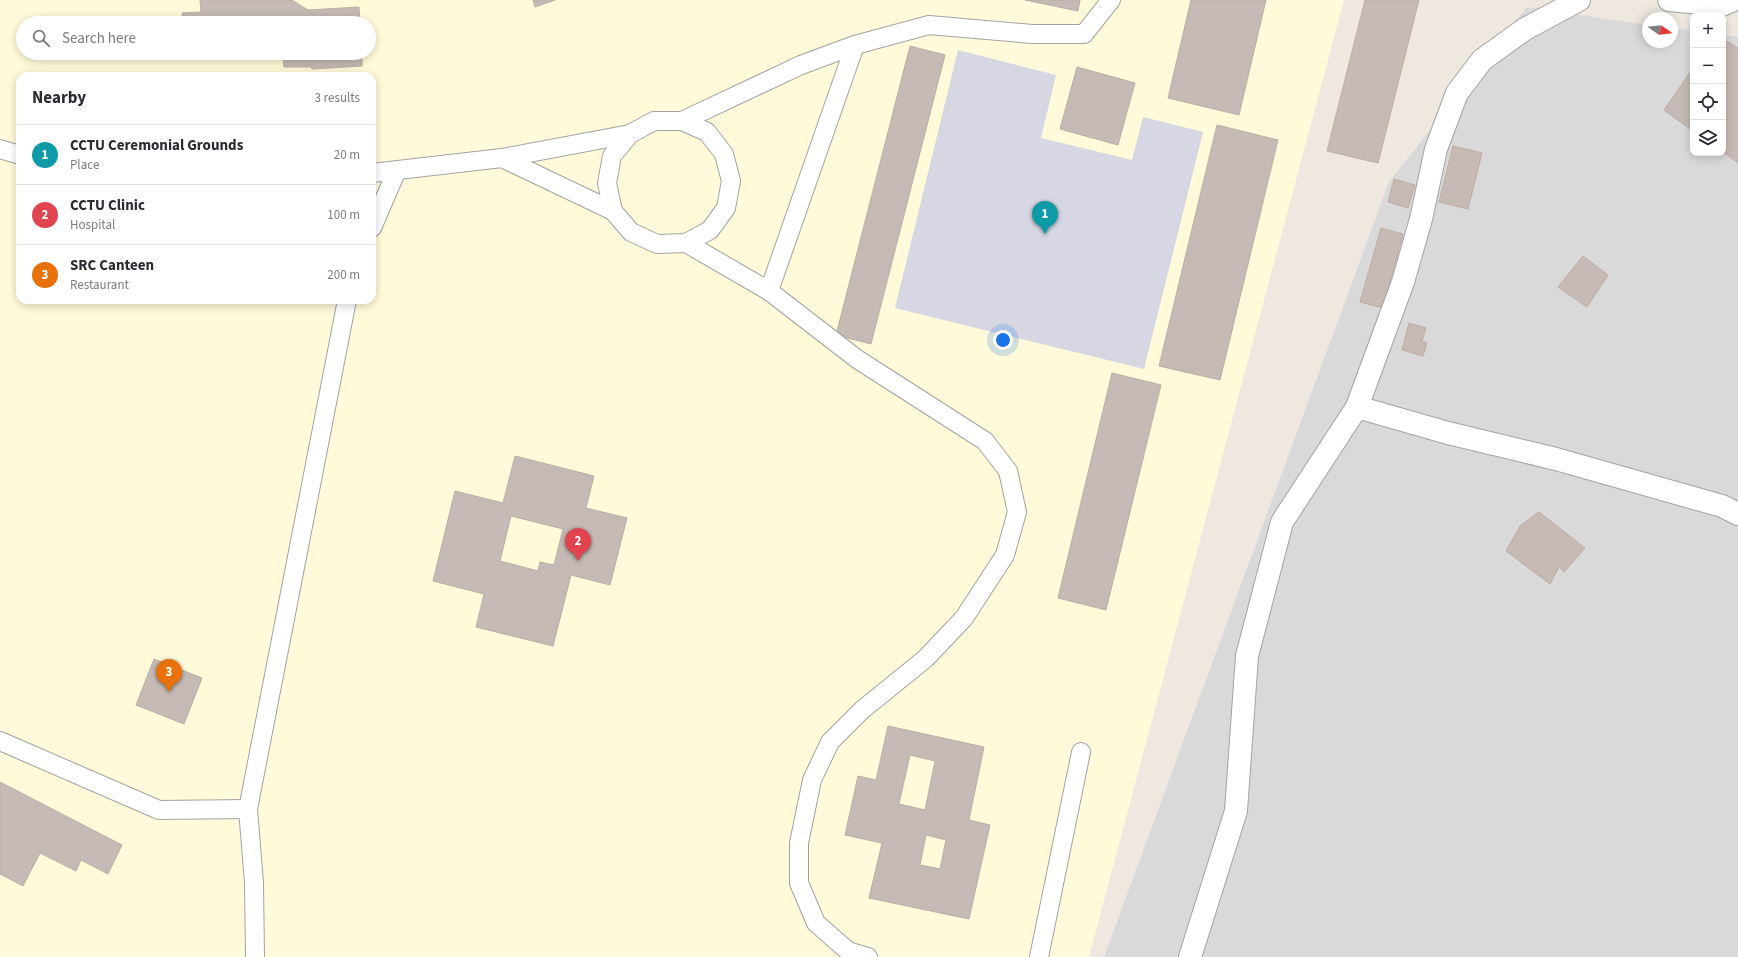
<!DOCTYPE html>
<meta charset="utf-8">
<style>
body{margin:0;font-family:"Source Sans 3",sans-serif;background:#f2f2f3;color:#2b2b33}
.controls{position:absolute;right:12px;top:12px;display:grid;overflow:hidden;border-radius:8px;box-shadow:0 2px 10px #0003}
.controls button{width:36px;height:36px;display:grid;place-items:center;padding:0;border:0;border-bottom:1px solid #e1e1e2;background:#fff;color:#2b2b33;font:20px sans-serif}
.compass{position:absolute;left:1642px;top:12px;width:36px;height:36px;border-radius:50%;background:#fff;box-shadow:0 2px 10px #0003;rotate:104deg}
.you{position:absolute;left:1003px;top:340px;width:14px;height:14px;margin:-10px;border:3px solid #fff;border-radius:50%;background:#1a73e8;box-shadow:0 0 0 6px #1a73e833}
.badge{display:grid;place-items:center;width:26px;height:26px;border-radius:50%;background:#db2777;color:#fff;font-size:13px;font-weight:700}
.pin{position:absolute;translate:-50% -33px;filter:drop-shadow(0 1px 2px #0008)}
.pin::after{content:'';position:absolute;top:21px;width:14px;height:12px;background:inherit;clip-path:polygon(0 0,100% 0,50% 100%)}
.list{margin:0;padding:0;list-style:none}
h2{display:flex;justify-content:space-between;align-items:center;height:52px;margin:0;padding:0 16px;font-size:17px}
h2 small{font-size:13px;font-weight:400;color:#7c7c81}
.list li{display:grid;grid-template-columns:26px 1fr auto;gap:12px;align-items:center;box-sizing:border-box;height:60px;padding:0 16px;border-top:1px solid #e1e1e2}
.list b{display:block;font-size:15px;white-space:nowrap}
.list p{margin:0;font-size:13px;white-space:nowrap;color:#7c7c81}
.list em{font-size:13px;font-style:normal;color:#7c7c81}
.icon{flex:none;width:22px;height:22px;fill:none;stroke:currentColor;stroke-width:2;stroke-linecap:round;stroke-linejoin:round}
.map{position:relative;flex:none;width:1738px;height:957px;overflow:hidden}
.search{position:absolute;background:#fff;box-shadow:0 2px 10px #0003;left:16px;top:16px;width:360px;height:44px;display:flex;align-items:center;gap:10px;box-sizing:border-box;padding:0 14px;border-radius:22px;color:#7c7c81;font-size:15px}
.panel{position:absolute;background:#fff;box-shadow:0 2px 10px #0003;left:16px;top:72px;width:360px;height:232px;border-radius:12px}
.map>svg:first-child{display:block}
.residential{fill:#dad9d9}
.education{fill:#fffad9;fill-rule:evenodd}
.plaza{fill:#d6d7e3}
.building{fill:#c5bab5;stroke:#bfaca4;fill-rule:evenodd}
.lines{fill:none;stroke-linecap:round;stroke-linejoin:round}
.service-casing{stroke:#a3a3a3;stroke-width:20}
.minor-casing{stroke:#a3a3a3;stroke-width:24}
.service{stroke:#fff;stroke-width:18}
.minor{stroke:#fff;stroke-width:22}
</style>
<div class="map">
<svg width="1738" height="957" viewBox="0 0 1738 957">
<rect width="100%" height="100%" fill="#eee8e1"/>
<!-- residential -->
<polygon class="residential" points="1527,7 1648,25 1648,42 1672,42 1672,28 1693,31 1693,153 1723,153 1723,35 1738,37 1738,957 1104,957 1389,182"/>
<!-- education -->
<path class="education" d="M0 0H1344L1089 957H0ZM23 23H369V53H23ZM20 76H372V300H20Z"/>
<!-- plaza -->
<polygon class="plaza" points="958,50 1056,75 1041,138 1132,160 1143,117 1203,132 1144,369 895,308"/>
<!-- building -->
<g class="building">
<polygon points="200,0 292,0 308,10 359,7 360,23 183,23 182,13 201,12"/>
<polygon points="533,0 555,0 535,7"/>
<polygon points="1025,0 1080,0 1078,11"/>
<polygon points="1191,0 1266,0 1239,115 1168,98"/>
<polygon points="1365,0 1419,0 1378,163 1327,151"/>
<polygon points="1723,39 1738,48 1738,163 1723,152"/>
<polygon points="910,46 945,55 871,344 836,335"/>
<polygon points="283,53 362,53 362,66 312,69 311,67 284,67"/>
<polygon points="1077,67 1135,83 1118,145 1060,129"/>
<polygon points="1693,68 1693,131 1664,110"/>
<polygon points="1217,125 1278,140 1220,380 1159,366"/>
<polygon points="1453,146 1482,153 1468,209 1439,202"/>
<polygon points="1394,179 1415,185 1408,208 1388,202"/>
<polygon points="1381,228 1403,234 1383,308 1360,302"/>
<polygon points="1583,256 1608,275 1587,307 1558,287"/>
<polygon points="1409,323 1426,328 1422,341 1427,343 1423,356 1402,350"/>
<polygon points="1112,373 1161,385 1106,610 1058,598"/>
<path d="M515 456 594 476 586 508 627 518 610 585 571 575 553 646 476 627 484 594 433 581 455 491 503 503ZM511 516 563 529 554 565 540 562 538 571 500 561Z"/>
<polygon points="1539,512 1585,548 1564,572 1559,567 1550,584 1506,551 1520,526"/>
<polygon points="154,659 202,678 184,724 136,705"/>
<path d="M888 726 984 747 969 820 990 825 969 919 869 898 882 843 845 835 858 776 876 780ZM910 755 935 761 925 810 899 804ZM926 835 946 840 940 869 920 865Z"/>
<polygon points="0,782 122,845 108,874 81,860 76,871 40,853 23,886 0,874"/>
</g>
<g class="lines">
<defs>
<g id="service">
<polyline points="682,121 801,65 855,45 929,25 1032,34 1084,34 1111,0"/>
<polyline points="0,149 20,155"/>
<polyline points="502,158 630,134"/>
<polyline points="372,173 502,158 613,211 631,232 657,244 686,243 710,230 726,208 731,181 724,154 707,132 682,121 654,121 630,134 612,156 607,183 613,211"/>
<polyline points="372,228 397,170"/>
<polyline points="686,243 769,291 857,359 985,441 1008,471 1017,512 1005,555 964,618 925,659 862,710 830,742 812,780 799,843 799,883 816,923 848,951 868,957"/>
<polyline points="769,291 855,45"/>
<polyline points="0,741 159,810 248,809"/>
<polyline points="255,957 254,883 248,809 347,300"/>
<polyline points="1039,957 1081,752"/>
</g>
<g id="minor">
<polyline points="1669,0 1722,5 1733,0"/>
<polyline points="1357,407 1448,433 1556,459 1722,506 1738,514"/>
<polyline points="1190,957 1236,811 1247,656 1282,522 1357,407 1403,282 1421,219 1436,149 1457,93 1482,60 1525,29 1579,0"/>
</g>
</defs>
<!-- service casing -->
<use href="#service" class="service-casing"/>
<!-- minor casing -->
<use href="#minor" class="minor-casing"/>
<!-- service -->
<use href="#service" class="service"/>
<!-- minor -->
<use href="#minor" class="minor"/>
</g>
</svg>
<div class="controls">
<button>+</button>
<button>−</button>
<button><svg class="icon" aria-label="locate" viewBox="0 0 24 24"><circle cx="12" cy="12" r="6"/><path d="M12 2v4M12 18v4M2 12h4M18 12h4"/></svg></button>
<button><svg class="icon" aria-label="layers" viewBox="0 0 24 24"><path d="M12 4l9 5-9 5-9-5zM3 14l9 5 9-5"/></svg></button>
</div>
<svg class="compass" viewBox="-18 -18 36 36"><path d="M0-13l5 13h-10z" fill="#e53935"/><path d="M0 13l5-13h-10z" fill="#7c7c81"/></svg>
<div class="you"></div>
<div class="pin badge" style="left:1045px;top:234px;background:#0f9aa8">1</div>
<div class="pin badge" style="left:578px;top:561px;background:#e0444e">2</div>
<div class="pin badge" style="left:169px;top:692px;background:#e8710a">3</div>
<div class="search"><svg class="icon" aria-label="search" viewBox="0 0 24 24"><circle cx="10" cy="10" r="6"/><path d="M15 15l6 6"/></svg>Search here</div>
<section class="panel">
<h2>Nearby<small>3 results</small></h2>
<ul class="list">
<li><span class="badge" style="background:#0f9aa8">1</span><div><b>CCTU Ceremonial Grounds</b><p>Place</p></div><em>20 m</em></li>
<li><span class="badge" style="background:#e0444e">2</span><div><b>CCTU Clinic</b><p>Hospital</p></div><em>100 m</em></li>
<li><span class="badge" style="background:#e8710a">3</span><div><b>SRC Canteen</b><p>Restaurant</p></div><em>200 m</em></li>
</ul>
</section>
</div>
